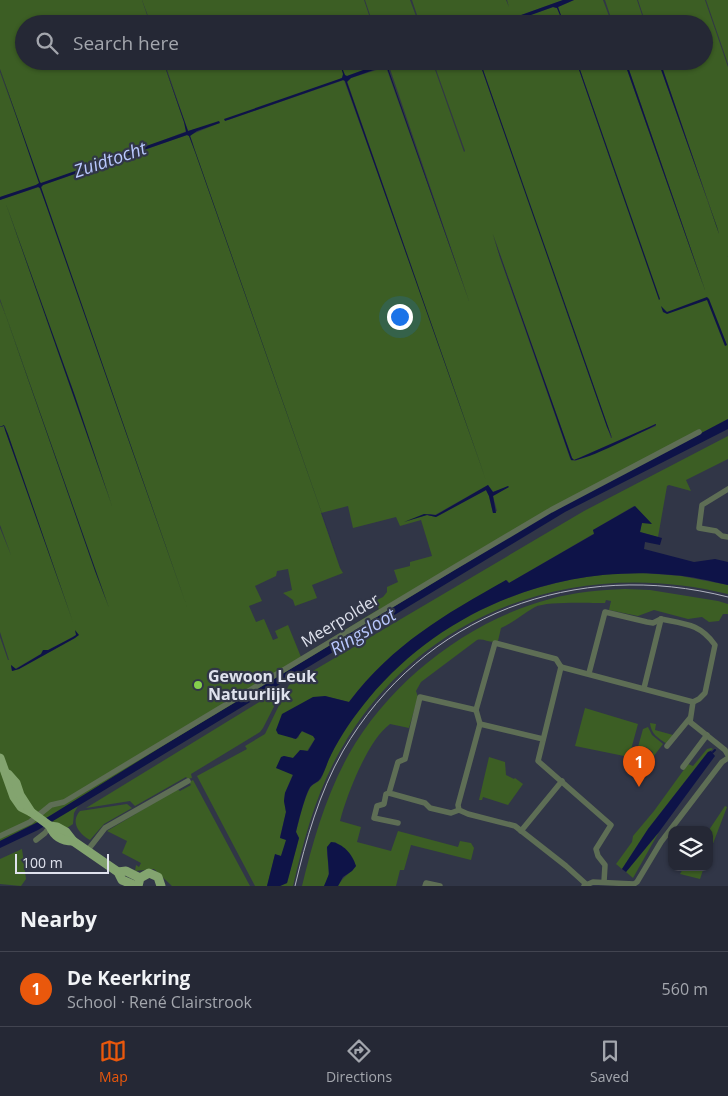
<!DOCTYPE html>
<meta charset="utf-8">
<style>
body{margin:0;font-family:"Open Sans",sans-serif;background:#313441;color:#f1f3f6}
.controls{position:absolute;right:15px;bottom:15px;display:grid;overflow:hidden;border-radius:10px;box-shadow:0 1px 4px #0004}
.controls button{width:45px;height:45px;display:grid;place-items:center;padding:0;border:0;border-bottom:1px solid #424450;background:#252835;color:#f1f3f6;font:25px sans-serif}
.scale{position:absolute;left:15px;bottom:12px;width:94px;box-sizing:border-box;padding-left:5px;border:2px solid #dfe2ed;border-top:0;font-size:14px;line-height:18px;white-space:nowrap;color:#dfe2ed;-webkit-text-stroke:4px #313647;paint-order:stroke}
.you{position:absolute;left:399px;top:316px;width:18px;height:18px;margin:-12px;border:4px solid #fff;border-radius:50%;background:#1a73e8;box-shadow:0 0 0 8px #1a73e833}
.badge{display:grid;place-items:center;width:32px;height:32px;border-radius:50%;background:#ea580c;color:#fff;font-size:16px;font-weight:700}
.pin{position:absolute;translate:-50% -41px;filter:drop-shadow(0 1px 2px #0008)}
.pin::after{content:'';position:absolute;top:26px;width:18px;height:15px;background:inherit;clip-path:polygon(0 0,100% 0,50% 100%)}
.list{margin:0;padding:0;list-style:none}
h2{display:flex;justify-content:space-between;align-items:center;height:65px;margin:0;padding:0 20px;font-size:21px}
h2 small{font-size:16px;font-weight:400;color:#a3a6ad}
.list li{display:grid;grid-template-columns:32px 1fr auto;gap:15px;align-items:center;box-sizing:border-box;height:75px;padding:0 20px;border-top:1px solid #424450}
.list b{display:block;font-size:19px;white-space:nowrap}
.list p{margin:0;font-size:16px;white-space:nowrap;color:#a3a6ad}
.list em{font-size:16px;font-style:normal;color:#a3a6ad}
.icon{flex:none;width:28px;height:28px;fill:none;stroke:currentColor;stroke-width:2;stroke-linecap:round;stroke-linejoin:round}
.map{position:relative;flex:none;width:728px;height:886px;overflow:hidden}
.search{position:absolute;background:#252835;box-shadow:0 1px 4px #0004;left:15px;right:15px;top:15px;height:55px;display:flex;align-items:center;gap:12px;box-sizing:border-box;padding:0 18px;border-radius:28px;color:#a3a6ad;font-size:19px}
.sheet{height:140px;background:#252835}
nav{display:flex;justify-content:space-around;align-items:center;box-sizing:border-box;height:70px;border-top:1px solid #424450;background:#252835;font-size:14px;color:#a3a6ad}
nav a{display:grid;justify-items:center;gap:2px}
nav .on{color:#ea580c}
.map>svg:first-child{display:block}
.green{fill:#3c5e24;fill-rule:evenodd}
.water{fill:#0e1348}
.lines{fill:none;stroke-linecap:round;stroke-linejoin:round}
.stream{stroke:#0e1348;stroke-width:2}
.minor{stroke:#5e6e55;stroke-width:5.5}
.primary{stroke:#83a46f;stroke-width:9}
.tram{stroke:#afb2bf;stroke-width:1}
.poi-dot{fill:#85cf4c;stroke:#313647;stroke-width:2}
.labels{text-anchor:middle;stroke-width:4.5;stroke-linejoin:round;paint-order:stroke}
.street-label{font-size:16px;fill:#dfe2ed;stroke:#313647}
.poi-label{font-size:16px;font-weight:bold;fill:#dfe2ed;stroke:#313647;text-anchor:start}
.water-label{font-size:18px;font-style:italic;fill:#b9c8fe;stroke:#313647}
</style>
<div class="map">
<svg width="728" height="886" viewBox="0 0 728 886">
<rect width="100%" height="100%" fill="#313647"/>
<!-- green -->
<g class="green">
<polygon points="0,0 142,0 150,24 24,24 24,61 163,61 187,131 125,155 0,197 0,72 17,119 0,69"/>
<polygon points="142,0 364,0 372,24 327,24 323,15 326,24 151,24"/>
<polygon points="365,0 410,0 419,24 373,24"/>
<polygon points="412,0 506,0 509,7 507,0 563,0 496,24 420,24"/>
<polygon points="574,0 603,0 612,24 564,24 558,7"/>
<polygon points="605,0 637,0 645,24 613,24"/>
<path d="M638 0H705L728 67V257L721 238 728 257V419L544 516 48 817 0 841V637L8 660H9L0 632V528L11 555 0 525V427L4 426 19 468 5 426H0V301L5 314 0 299V200L39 187 49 211 41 188 43 185 187 135 189 136 194 147 190 135 219 123 188 131 164 61H339L341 68 340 61H388L347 76H345L343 70V77L338 80 224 120H228L344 80 419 288 347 81 351 78 386 67 469 301 389 66 399 61H432L464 152 465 151 433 61H479L522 183 480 61H576L627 208 577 61H624L706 293 626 61H658L719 233 660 61H704V24H646ZM493 234 572 458 574 460 579 458 647 428 655 424 656 426 575 461 570 458 500 258ZM550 265 612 438H611ZM488 485 493 492 508 487 493 496 497 511 493 513 489 496 486 490 436 517 427 515 404 521 430 514 435 515ZM348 506 353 528 396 517 400 526 421 520 432 556 410 562V566L394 570 398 582 387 587V592L383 597 375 601 379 609 301 657 288 625 275 631 278 638 273 640 264 619 256 622 249 606 262 601 255 586 276 576 277 571 288 569 292 590 283 593 293 600 295 606 317 598 312 585 343 573 340 568 321 513ZM76 635 75 638 19 669 12 671 11 665 15 669 41 654 44 650 48 651Z"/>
<polygon points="706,0 728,0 728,64"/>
<polygon points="553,7 557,8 563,24 506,24"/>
<path d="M728 436V459L686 480 691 491 669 485 667 486 658 537 640 532 642 522 651 523 634 506 593 530 595 533 509 583 507 580C445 615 393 644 349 702L325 696 293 739 298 738 301 731 313 736 315 739 307 751 302 750 293 758 283 756 277 768 293 774 285 793 284 801 286 812 280 837 287 840 281 856 275 855 267 886H255L197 776 247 749 245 746 265 734 289 685 584 511Z"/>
<path d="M611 574 643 573 681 576 728 585V594C577 556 418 612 340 751 316 793 304 839 293 886H280L287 883 299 838 296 832C300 818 303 801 310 788 312 784 318 783 321 779 325 771 327 762 331 754 337 743 344 732 351 721 410 635 508 583 611 574Z"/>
<path d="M625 589 650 590 718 601 728 604V614H723L719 621 709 622 702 617 688 619 654 610 638 616 609 610 611 601 606 600 605 603C590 603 546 601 535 607 523 614 514 622 501 628L498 641C490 644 484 638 477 640L421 682 416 691 418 697 409 728 390 724C368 740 347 794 340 821L361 827 357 842 391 851 398 831 458 847 460 841 471 843 474 848 471 860 411 845 404 870H400L396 886H338C344 875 350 874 356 866L348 852 335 842 327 847C326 860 333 874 324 886H302C313 841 326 795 349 754 390 681 469 620 550 599 575 592 600 590 625 589Z"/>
<polygon points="284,687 263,728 260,732 191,774 192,778 188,779 186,777 135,806 130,801 86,808"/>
<polygon points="585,708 638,724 629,757 575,746"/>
<path d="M650 723 656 724 655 730 673 735 667 744C658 738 651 734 650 723Z"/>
<polygon points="648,727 652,735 663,744 653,757 651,756 653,752 646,747 635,761 632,759 636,754 643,729"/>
<polygon points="711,748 713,749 708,752 648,829 622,869 616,864 632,842 633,836 654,811 688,764 693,766 707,749"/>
<polygon points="489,757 505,762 506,775 514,779 515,778 523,784 508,805 483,797 482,800 479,800"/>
<polygon points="193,780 250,886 172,886 154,869 135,871 136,865 139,867 141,863 122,853 127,841 107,831 177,789 180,791 191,785 189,782"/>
<path d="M127 804 132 808 104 824 90 840C79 834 70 822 80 811Z"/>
<polygon points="78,806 74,813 73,824 67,828 52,821"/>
<polygon points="725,806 727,807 709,854 709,830"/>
<polygon points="659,832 633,878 626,872"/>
<polygon points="22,849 26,879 21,886 0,884 0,859"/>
<polygon points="684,867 704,867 700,879 680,874"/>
</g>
<!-- water -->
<g class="water">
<polygon points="563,0 574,0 558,7 564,24 557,8 553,7 506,24 496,24"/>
<polygon points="163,61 188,131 219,121 220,123 197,131 190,136 341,568 195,152 189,136 187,135 43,185 41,187 187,607 40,188 38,187 0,200 0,197 36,185 39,183 0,69 40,182 41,183 186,132 184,122"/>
<polygon points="339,61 345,75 347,76 388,61 399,61 390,65 388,68 469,301 387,68 382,67 351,78 347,82 486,480 345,81 343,80 225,121 224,119 342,78 343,74"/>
<polygon points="479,61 480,61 612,438 607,427"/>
<polygon points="576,61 577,61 660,299 659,300"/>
<polygon points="624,61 626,61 706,293 696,265"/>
<polygon points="658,61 660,61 719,234 717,227"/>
<polygon points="6,204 74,393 112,506"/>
<path d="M492 233 572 458 574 460 579 458 647 428 656 424V425C642 432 582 463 571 460Z"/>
<polygon points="707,297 709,299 727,345 725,346 707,300 667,314 663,312 661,306 667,312"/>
<polygon points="0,299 109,608 95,571"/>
<polygon points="728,419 728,429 726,430 565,512 78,806 38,830 0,848 0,841 48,817 166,744 544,516"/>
<polygon points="4,425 8,434 73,622 5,430 4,426 0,427"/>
<polygon points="488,485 493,492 508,486 509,487 493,496 496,513 493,513 489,496 486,490 436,517 427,515 404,522 424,514 436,515"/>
<path d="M635 506 652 524 642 523 640 532 662 538 660 545 645 542 644 549 694 562 715 559 728 562V585C710 581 691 576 672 575 558 564 443 609 369 698 355 715 341 734 331 755 327 762 325 772 320 779 318 782 314 783 311 786 306 791 298 823 296 832L299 838 287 883 280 886H267L275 854 281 856 286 840 280 838 286 812 284 801 285 793 293 775 276 768 281 757 284 756 293 758 300 750 308 751 315 739 313 736 302 731 296 739 278 734 276 730 282 714 313 697 325 696 349 702C393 644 444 615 506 580L509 583 594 534 593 530Z"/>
<polygon points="75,630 79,635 75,638 19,669 12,671 11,665 16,669 41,654 43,650 48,650 73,637 76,635"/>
<polygon points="711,751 715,756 659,832 626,872 622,869 648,829 708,752"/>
<path d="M331 842C343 843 353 855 356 866L352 871 343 877 338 886H324L329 874 327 847Z"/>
</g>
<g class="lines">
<!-- stream -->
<polyline class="stream" points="713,752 715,750"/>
<!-- minor -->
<g class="minor">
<polyline points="728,489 702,505 699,528 716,531 722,536 728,537"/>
<path d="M661 619C686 624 700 624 715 645L705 693 699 699 693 702"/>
<polyline points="561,667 538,761 611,825 596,849 598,856 605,865 604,882"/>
<polyline points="561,667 693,702 690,722 725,750 728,755"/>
<polyline points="589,673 605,612 647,622 653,623 661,619"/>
<polyline points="644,688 661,619"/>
<polyline points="476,710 480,724 458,805 459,810 468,814 515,826 566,866 586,884"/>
<polyline points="476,710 495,643 556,659 561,667"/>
<polyline points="480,724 543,739"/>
<polyline points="667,746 690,718"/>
<polyline points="683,767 707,735"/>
<polyline points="389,793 386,794 384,804 377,806 374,818 398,823"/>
<polyline points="459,810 451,813 430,808 425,803 389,793 398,762 405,759 420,697 476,710"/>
<polyline points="521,831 562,781"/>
<polyline points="0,836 30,822 51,805 64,802 453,568 551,510 699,432"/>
<polyline points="36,840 45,833 50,826"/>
<polyline points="87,851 105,828 188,781"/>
<polyline points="425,886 426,883 440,886"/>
<polyline points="584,886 593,882 634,884 637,882 661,842 722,762 728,758"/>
</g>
<!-- primary -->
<g class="primary">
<polyline points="0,758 14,797 21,807 31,812 50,826 57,827 66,832 73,841 118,872 122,880 136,886"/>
<polyline points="8,774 16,783 20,795 31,812"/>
<path d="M50 826C54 836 62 841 73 841"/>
<polyline points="118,872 126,871 140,878"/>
<polyline points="138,886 140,878 149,873 158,877 161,886"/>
</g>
<!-- tram -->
<path class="tram" d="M295 886C306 840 319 793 343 751 423 614 576 558 728 597"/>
</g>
<!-- markers -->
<circle class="poi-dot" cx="198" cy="685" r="5"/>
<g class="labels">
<!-- street labels -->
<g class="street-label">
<text transform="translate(340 620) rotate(-31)" y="6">Meerpolder</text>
</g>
<!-- poi labels -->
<g class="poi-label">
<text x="208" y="682">Gewoon Leuk<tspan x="208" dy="18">Natuurlijk</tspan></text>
</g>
<!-- water labels -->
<g class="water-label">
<text transform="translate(110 160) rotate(-19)" y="6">Zuidtocht</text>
<text transform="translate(363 632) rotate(-31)" y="6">Ringsloot</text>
</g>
</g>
</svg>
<div class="controls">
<button><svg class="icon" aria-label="layers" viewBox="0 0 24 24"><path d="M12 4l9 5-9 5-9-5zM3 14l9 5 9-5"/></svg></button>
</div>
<div class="scale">100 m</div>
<div class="you"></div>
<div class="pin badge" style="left:639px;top:787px">1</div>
<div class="search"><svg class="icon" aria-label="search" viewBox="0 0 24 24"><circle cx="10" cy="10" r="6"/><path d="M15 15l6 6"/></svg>Search here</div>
</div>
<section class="sheet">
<h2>Nearby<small></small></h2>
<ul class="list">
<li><span class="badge">1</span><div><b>De Keerkring</b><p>School · René Clairstrook</p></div><em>560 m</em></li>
</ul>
</section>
<nav>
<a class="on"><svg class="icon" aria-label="map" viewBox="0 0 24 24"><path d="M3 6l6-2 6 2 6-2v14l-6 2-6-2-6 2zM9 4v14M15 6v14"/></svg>Map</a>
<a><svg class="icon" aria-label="directions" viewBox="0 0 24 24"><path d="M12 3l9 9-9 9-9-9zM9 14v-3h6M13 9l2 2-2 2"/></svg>Directions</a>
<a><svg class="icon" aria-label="saved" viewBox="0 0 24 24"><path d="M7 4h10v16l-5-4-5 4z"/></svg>Saved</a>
</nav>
